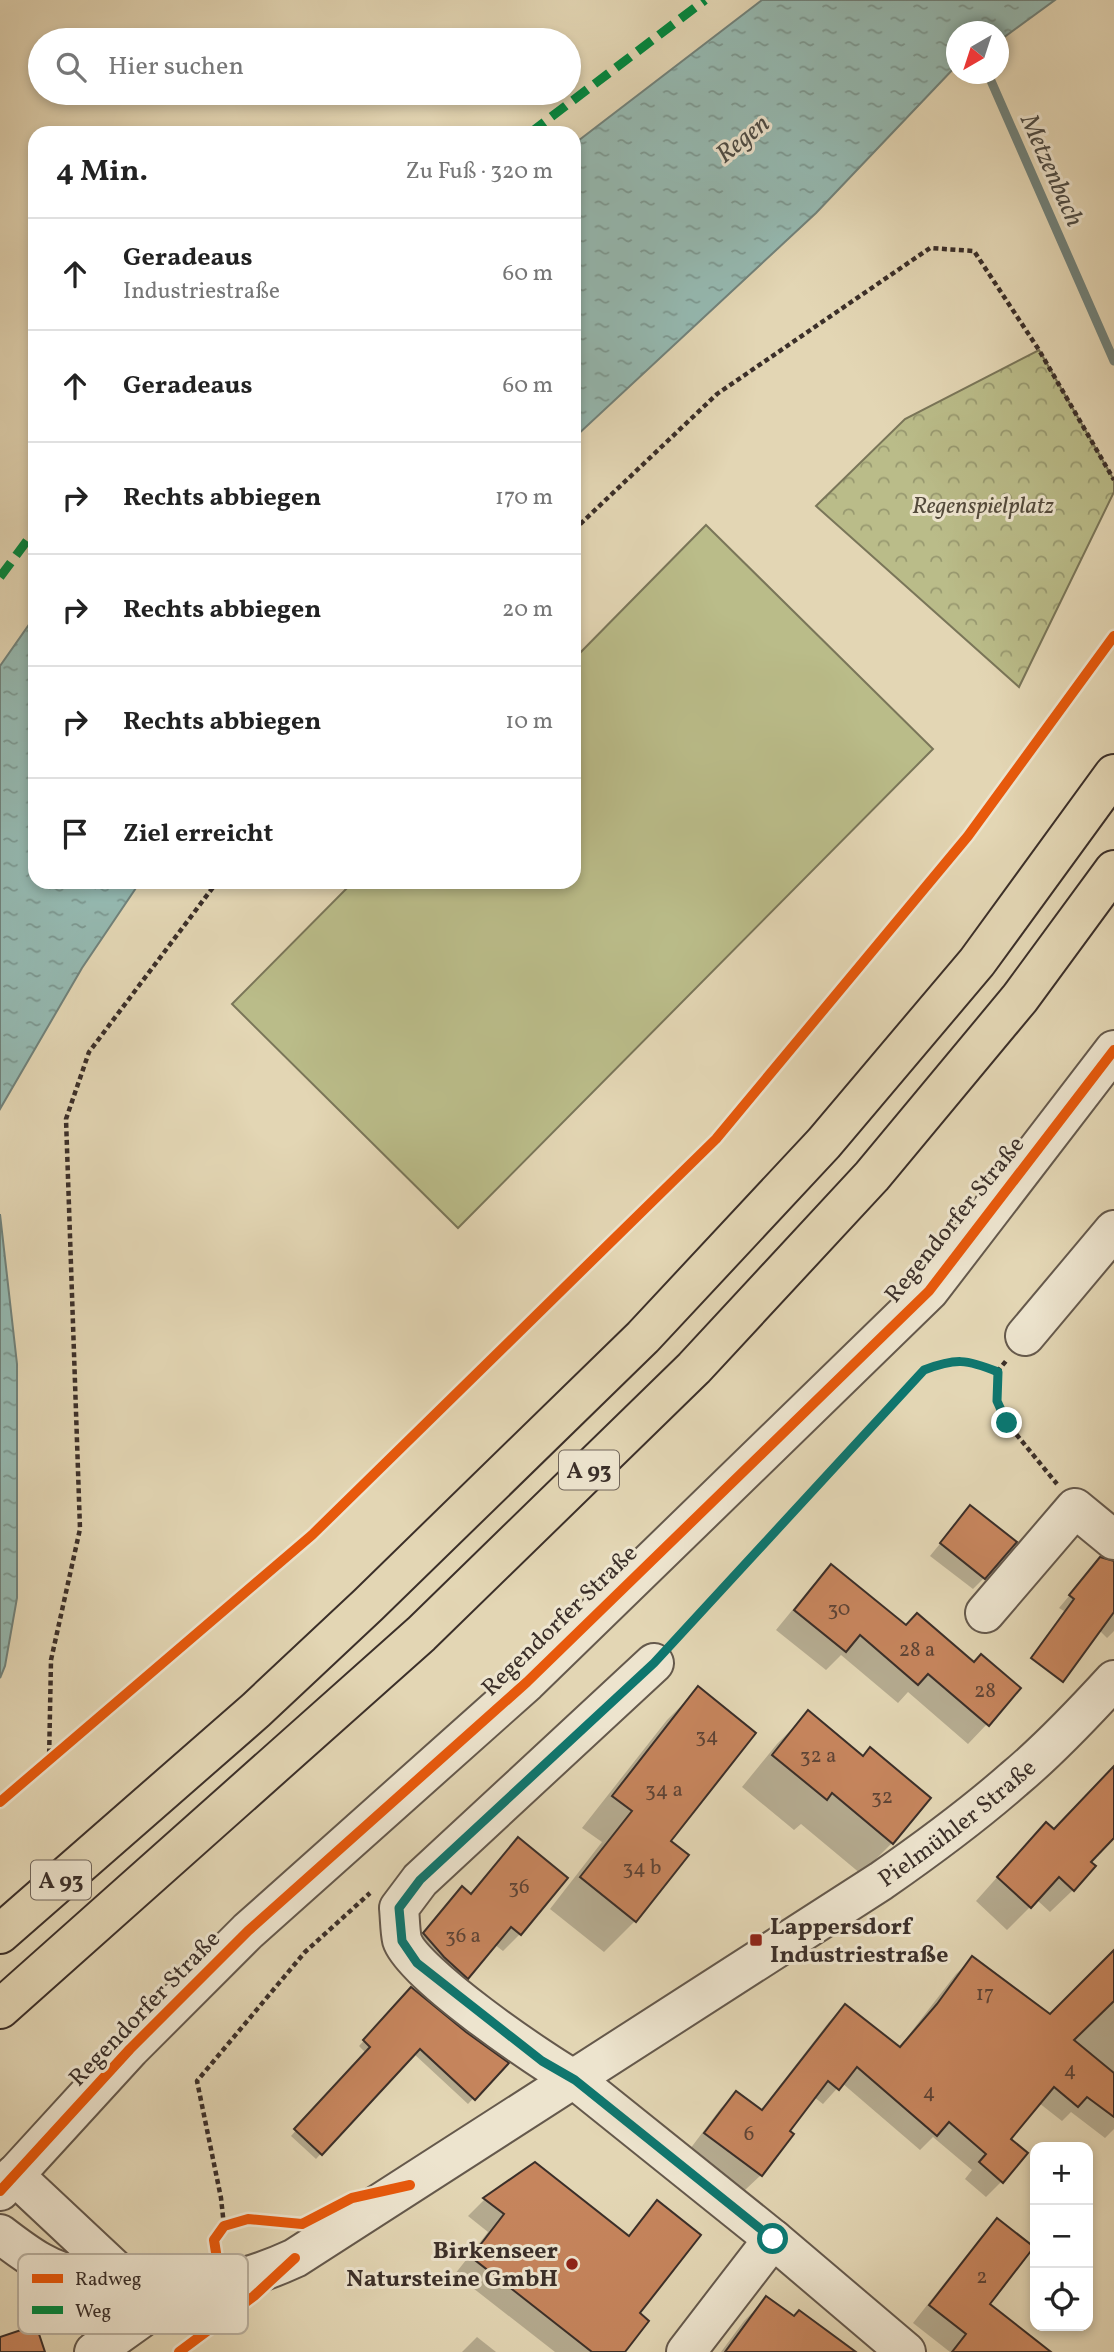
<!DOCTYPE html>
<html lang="de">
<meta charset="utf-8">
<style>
body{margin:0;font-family:Vollkorn,serif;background:#f2f2f2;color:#222}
.controls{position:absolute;right:21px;bottom:21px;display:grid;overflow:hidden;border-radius:14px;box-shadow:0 4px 10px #0003}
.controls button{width:63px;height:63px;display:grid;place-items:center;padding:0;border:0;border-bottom:2px solid #e0e0e0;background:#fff;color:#222;font:35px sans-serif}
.compass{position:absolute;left:946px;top:21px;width:63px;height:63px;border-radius:50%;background:#fff;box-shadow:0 4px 10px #0003;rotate:219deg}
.stop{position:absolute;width:21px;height:21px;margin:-16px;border:5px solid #0f766e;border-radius:50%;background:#fff}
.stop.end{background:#0f766e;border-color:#fff;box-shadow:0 2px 7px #0008}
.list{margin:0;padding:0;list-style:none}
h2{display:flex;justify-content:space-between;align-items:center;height:91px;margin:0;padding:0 28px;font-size:30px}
h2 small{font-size:23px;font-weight:400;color:#767676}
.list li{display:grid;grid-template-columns:46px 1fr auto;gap:21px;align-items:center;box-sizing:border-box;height:112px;padding:0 28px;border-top:2px solid #e0e0e0}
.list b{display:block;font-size:26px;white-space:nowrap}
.list p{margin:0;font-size:23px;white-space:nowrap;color:#767676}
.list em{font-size:23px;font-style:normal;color:#767676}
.icon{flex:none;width:38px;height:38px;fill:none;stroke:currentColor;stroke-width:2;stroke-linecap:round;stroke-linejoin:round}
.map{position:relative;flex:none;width:1114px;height:2352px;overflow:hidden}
.search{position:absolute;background:#fff;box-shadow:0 4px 10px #0003;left:28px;top:28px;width:553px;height:77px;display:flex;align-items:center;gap:18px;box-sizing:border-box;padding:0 24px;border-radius:38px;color:#767676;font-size:26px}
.panel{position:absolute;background:#fff;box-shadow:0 4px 10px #0003;left:28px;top:126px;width:553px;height:763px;border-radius:21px}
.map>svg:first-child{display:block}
.grass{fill:#babc89;stroke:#7a7659;stroke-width:2}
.park{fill:url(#park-crowns);stroke:#7a7659;stroke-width:2}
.water{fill:url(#water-ripples);stroke:#71827b;stroke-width:2}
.shadow{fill:#0003}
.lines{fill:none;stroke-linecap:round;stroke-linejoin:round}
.stream{stroke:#71827b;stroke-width:9}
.building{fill:#c6855d;stroke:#3b2f29;stroke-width:2}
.minor-casing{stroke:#65594c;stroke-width:42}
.highway-casing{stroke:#3b2f29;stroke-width:42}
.path{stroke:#3b2f29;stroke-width:4.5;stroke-dasharray:5 3.5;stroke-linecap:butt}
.minor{stroke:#ede4ce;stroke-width:38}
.highway{stroke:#e3d6b4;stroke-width:38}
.quiet{stroke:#00873e;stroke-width:9;stroke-dasharray:18 9;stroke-linecap:butt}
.cycleway-casing{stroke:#ede4ce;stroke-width:15}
.cycleway{stroke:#e8590c;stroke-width:10}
.route{stroke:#0f766e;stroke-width:9}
.poi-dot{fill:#8f2418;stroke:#ede4ce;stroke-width:2.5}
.labels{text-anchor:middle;stroke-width:6;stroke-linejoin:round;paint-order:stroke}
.number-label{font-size:21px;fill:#5e4436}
.shield{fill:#ede4ce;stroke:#70655a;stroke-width:2}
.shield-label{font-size:23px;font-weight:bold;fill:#3b2f29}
.park-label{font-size:24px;font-style:italic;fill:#544b3c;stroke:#ede4ce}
.street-label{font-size:24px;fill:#3b2f29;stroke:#ede4ce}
.poi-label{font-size:24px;font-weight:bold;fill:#3b2f29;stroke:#ede4ce;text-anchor:start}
.water-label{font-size:26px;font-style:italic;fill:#4d4b44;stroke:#ede4ce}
.key{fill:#ede4ce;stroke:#b8ae9c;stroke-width:2}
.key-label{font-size:19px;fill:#3b2f29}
</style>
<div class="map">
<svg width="1114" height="2352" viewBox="0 0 1114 2352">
<defs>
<pattern id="park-crowns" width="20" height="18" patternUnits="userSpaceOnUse" patternTransform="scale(1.75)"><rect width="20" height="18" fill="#babc89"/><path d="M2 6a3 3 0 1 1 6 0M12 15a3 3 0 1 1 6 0" fill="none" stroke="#989970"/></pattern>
<pattern id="water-ripples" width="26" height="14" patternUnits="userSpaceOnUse" patternTransform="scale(1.75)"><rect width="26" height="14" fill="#95b9b1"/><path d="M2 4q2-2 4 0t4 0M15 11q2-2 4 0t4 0" fill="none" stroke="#7b9790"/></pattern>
</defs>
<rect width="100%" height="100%" fill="#e3d6b4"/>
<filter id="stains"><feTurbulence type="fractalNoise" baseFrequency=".00286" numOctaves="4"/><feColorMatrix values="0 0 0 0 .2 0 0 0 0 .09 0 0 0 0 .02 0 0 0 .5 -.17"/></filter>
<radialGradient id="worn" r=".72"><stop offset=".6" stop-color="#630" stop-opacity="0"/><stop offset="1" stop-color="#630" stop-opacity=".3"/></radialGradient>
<!-- grass -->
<polygon class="grass" points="706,525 933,749 458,1228 232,1004 353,882 574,882 574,659"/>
<!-- park -->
<polygon class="park" points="1039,350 1114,480 1114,492 1019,687 816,506 905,419"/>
<!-- water -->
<g class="water">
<polygon points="762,0 1055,0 999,41 998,32 956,32 956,66 816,213 574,438 574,144"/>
<polygon points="35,616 35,882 140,882 82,968 0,1109 0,666"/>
<polygon points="0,1214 17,1364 17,1598 5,1666 0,1678"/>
</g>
<!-- shadow -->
<g class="shadow">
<polygon points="970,1507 984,1578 973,1589 930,1556"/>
<polygon points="1100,1559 1114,1570 1114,1631 1107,1638 1099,1630 1084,1646 1056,1623 1064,1611 1059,1608"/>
<polygon points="831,1567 905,1627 987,1724 968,1744 908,1692 898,1703 841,1655 826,1670 776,1630 812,1586"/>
<polygon points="698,1689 668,1842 635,1921 604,1952 550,1909 602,1842 582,1828 667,1720"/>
<polygon points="808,1713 892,1843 861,1874 801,1824 794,1830 742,1787 777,1744"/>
<polygon points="1114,1767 1114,1836 1089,1862 1073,1890 1050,1912 1037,1900 1007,1930 976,1901 1024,1847 1054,1831"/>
<polygon points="518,1839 565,1878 520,1934 503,1951 494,1944 450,1994 408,1951 445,1906 462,1889 469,1895"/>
<polygon points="1114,1951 1114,2129 1105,2138 1071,2112 1062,2121 1039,2103 1009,2139 1002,2181 986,2197 965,2179 972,2170 933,2137 920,2150 842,2083 823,2104 814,2097 787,2131 761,2175 745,2190 690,2149 721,2108 736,2093 760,2111 829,2022 845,2006 898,2049 956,1974 972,1959 1050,2017"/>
<polygon points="412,1989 506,2063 468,2104 413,2053 316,2159 291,2136 366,2053 359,2046"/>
<polygon points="535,2165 627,2237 657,2202 637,2314 623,2352 555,2352 455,2274 488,2232 468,2216 484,2200"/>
<polygon points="997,2221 987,2304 1048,2352 950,2352 913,2323 980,2238"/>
<polygon points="767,2298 793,2318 854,2352 721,2352 744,2321"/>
<polygon points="477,2337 496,2352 462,2352"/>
</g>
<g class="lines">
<!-- stream -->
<polyline class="stream" points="988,74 1114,361"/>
</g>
<!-- building -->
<g class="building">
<polygon points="970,1505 1017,1542 985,1579 940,1543"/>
<polygon points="1100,1557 1114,1561 1114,1612 1063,1682 1031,1658 1074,1599 1069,1595"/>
<polygon points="831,1564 906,1625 917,1613 974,1662 981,1654 1021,1688 989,1726 928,1674 918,1685 860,1635 846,1652 794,1610"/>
<polygon points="698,1686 756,1733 671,1841 689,1855 636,1922 580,1877 632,1811 612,1796"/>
<polygon points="808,1710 863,1756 870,1747 931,1798 893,1844 832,1793 827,1800 772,1755"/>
<polygon points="1114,1766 1114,1838 1091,1862 1096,1866 1074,1891 1059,1877 1031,1908 997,1877 1046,1822 1054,1829"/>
<polygon points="518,1837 568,1878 521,1935 511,1927 468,1979 444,1957 423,1933 462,1886 471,1894"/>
<polygon points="1114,1950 1114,2001 1074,2040 1114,2073 1114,2117 1087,2097 1078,2107 1054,2087 1011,2139 1028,2153 1003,2183 979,2162 986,2154 949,2122 937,2136 857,2067 839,2090 828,2081 790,2131 794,2134 762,2176 704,2133 736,2091 762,2110 845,2004 900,2047 937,2004 972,1956 1050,2014"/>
<polygon points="411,1987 466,2032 509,2063 475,2100 420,2049 322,2155 294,2129 370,2047 363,2040"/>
<polygon points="535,2162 629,2236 657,2200 701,2235 640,2313 649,2321 625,2352 592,2352 471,2257 504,2214 483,2198"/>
<polygon points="997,2218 1034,2247 990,2304 1051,2352 952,2352 966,2334 929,2305"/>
<polygon points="766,2296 794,2316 799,2310 856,2352 725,2352"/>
<polygon points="36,2325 45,2352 0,2352 0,2337"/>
</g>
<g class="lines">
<defs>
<g id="minor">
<polyline points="1025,1336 1114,1230"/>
<polyline points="985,1613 1075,1508 1114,1540"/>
<path d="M654 1663 420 1880 399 1908C400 1918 400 1931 402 1940 412 1973 541 2061 575 2080L773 2239 906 2352"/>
<polyline points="14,2175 125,2279"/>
<polyline points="0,2191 130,2049 248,1931 527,1682 929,1291 1114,1050"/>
<path id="s1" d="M0 2234C26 2254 52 2274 85 2277 98 2279 110 2277 123 2279 132 2279 140 2283 149 2284 205 2290 245 2281 295 2258L881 1881C927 1849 972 1816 1014 1779 1050 1749 1082 1715 1114 1680"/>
<polyline points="94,2352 143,2317 147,2284"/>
<polyline points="686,2352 773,2239"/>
</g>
<g id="highway">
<polyline points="0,1934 256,1710 368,1605 643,1337 824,1143 977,962 1114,774"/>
<polyline points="0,2009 421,1634 694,1368 872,1176 1020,998 1114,870"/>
</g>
</defs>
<!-- minor casing -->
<use href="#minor" class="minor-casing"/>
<!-- highway casing -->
<use href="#highway" class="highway-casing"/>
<!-- path -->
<g class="path">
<polyline points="574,530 717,394 930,248 974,251 1039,350 1114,480"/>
<polyline points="997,1372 997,1401 1007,1423 1057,1484"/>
<path d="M676 1639 924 1370C956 1358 966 1359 997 1372L1006 1361"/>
<polyline points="49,1762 51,1660 80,1529 66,1119 89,1052 217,882"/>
<polyline points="224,2226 221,2198 197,2081 305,1952 370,1893"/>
</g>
<!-- minor -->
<use href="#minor" class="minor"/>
<!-- highway -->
<use href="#highway" class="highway"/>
<!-- quiet -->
<g class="quiet">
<polyline points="530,133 705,0"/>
<polyline points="0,577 35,530"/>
</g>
<defs>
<g id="cycleway">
<polyline points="0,1802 312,1535 716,1139 968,836 1114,636"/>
<polyline points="0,2191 130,2049 248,1931 527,1682 929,1291 1114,1050"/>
<polyline points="222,2320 221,2284 214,2240 224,2226 248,2219 302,2224 352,2198 410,2185"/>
<polyline points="179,2352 254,2296 295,2258"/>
</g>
</defs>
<!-- cycleway casing -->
<use href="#cycleway" class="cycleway-casing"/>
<!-- cycleway -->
<use href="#cycleway" class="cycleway"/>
</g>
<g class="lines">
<!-- route -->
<path class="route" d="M773 2239 575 2080 542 2061 417 1963 402 1941 399 1908 420 1880 654 1663 924 1370C956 1358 966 1359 998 1372L997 1401 1007 1423"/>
</g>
<!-- markers -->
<g class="poi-dot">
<rect x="749" y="1933" width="14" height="14" rx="3.5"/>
<circle cx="572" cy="2264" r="7"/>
</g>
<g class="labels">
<!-- number labels -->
<g class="number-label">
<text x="839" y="1615">30</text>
<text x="917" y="1656">28 a</text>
<text x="985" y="1697">28</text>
<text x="707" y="1742">34</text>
<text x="818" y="1762">32 a</text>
<text x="664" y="1796">34 a</text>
<text x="882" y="1803">32</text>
<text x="642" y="1874">34 b</text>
<text x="519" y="1893">36</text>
<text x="463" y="1942">36 a</text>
<text x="985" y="2000">17</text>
<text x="1070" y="2076">4</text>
<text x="929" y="2098">4</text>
<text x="749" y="2140">6</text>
<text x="982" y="2283">2</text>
</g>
<!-- shield labels -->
<g class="shield">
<rect x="559" y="1450.5" width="60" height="39" rx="5"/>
<rect x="31" y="1860.5" width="60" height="39" rx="5"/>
</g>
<g class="shield-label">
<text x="589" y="1478">A 93</text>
<text x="61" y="1888">A 93</text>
</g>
<!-- park labels -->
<g class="park-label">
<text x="983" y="513">Regenspielplatz</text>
</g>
<!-- street labels -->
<g class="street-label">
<text transform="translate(954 1219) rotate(-51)" y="8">Regendorfer Straße</text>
<text transform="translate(559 1620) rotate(-44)" y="8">Regendorfer Straße</text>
<text dy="8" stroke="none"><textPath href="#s1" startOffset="1104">Pielmühler Straße</textPath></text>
<text transform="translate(144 2008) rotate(-46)" y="8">Regendorfer Straße</text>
</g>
<!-- poi labels -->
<g class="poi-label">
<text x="770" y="1934">Lappersdorf<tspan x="770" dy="28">Industriestraße</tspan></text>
<text x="558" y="2258" text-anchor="end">Birkenseer<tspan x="558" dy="28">Natursteine GmbH</tspan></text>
</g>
<!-- water labels -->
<g class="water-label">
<text transform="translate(742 138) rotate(-39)" y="9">Regen</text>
<text transform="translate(1053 170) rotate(66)" y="9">Metzenbach</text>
</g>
</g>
<!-- legend -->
<rect x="18" y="2254" width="230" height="80" rx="10" class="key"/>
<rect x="32" y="2274" width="31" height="9" fill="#e8590c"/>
<rect x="32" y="2306" width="31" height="8" fill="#00873e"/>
<g class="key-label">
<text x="75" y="2285">Radweg</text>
<text x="75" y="2317">Weg</text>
</g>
<rect width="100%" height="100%" filter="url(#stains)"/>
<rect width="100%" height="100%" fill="url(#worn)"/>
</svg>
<div class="controls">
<button>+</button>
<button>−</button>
<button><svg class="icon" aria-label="locate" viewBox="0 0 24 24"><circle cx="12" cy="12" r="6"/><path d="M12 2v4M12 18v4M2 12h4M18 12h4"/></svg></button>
</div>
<svg class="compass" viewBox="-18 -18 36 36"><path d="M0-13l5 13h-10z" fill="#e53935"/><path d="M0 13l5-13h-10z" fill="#767676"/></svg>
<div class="stop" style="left:773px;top:2239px"></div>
<div class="stop end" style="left:1007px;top:1423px"></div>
<div class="search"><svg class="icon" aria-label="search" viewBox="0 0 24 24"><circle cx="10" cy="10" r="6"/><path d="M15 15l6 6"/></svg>Hier suchen</div>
<section class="panel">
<h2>4 Min.<small>Zu Fuß · 320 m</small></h2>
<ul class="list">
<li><svg class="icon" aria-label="ahead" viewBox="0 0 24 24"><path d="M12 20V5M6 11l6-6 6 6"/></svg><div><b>Geradeaus</b><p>Industriestraße</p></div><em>60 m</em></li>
<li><svg class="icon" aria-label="ahead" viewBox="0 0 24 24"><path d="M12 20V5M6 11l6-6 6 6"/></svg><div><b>Geradeaus</b></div><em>60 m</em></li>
<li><svg class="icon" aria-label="right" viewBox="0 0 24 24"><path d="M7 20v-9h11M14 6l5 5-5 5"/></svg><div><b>Rechts abbiegen</b></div><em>170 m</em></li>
<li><svg class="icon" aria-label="right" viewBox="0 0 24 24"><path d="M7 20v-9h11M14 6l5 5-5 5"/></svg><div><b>Rechts abbiegen</b></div><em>20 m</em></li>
<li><svg class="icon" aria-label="right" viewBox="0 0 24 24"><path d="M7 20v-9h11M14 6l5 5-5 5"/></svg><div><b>Rechts abbiegen</b></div><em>10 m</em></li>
<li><svg class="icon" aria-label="arrive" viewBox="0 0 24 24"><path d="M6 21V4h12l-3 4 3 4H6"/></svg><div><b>Ziel erreicht</b></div></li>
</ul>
</section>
</div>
